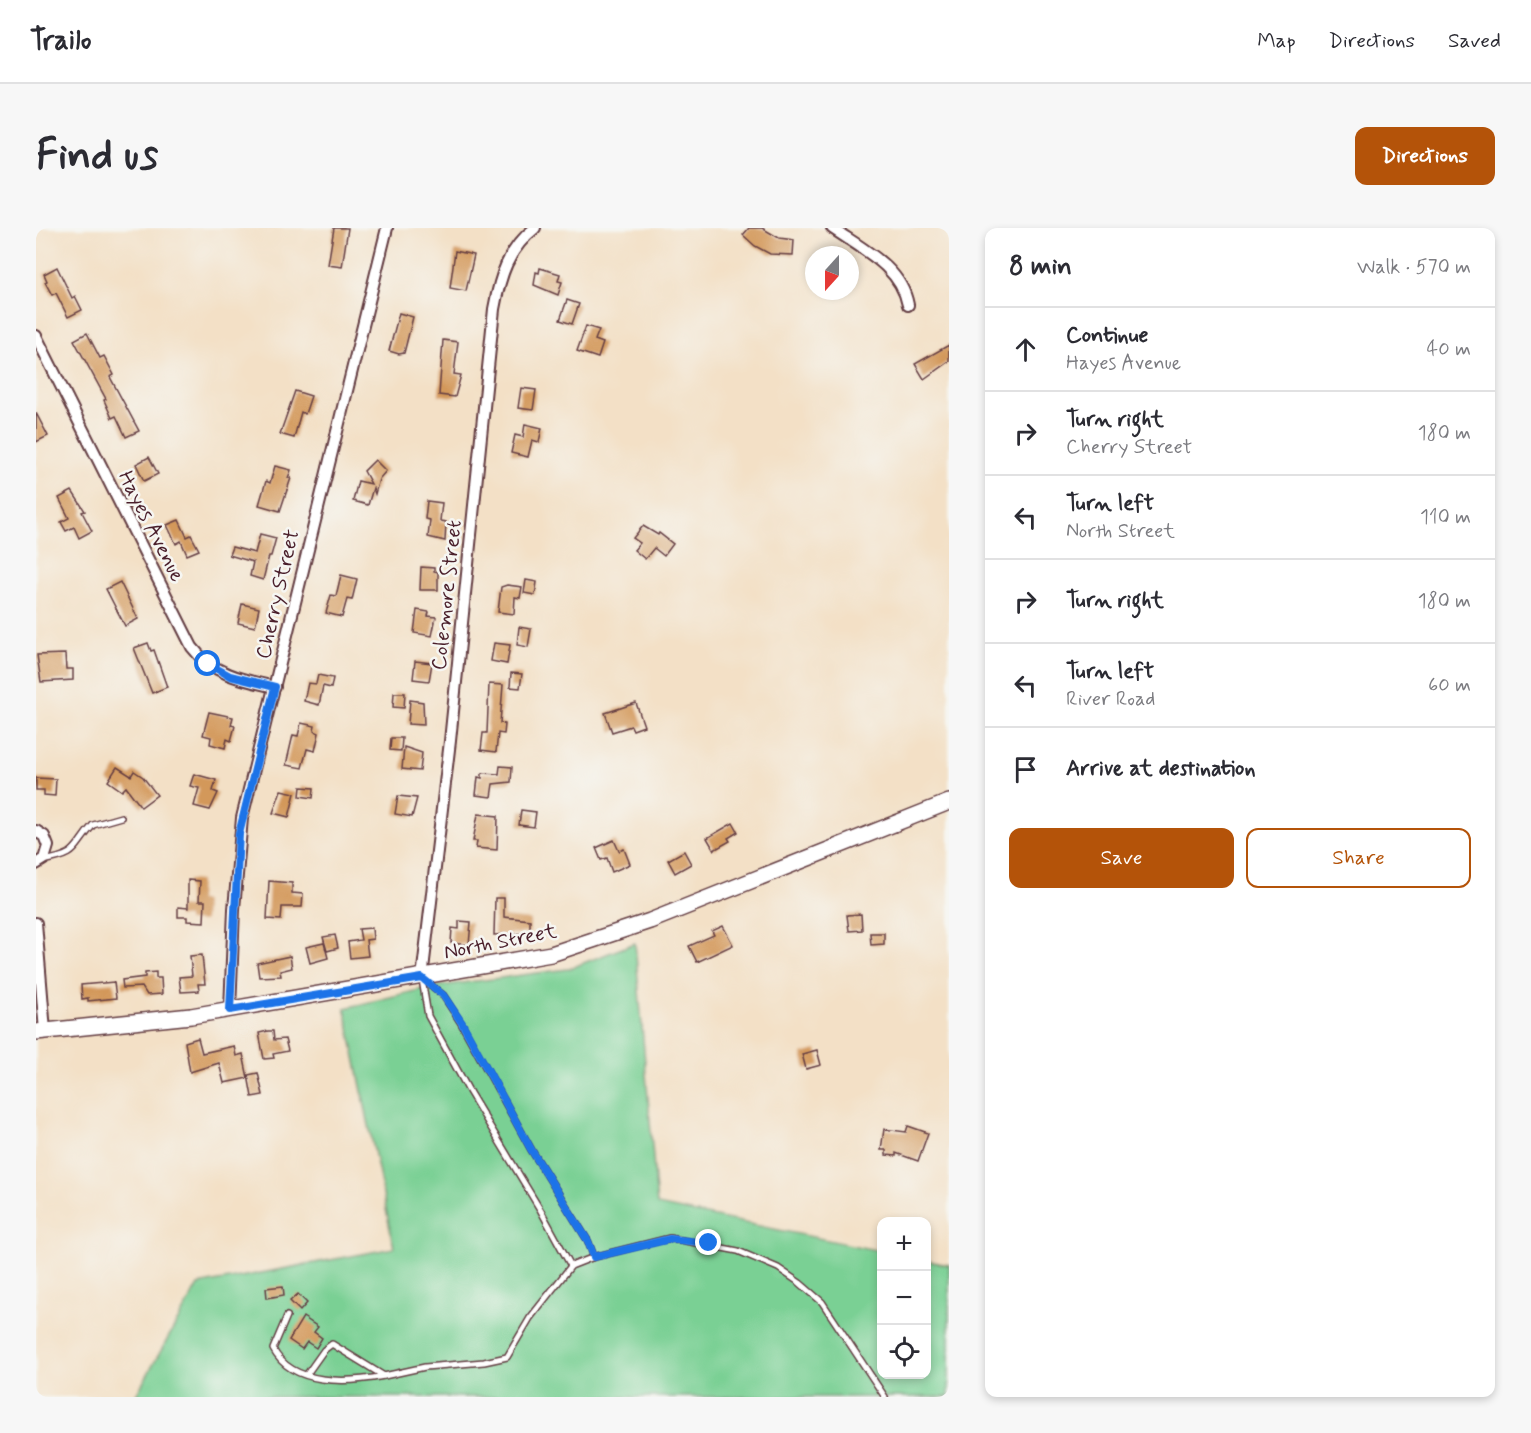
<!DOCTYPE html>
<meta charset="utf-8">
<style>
body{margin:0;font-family:Mynerve,sans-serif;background:#f7f7f7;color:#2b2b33}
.controls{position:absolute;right:18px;bottom:18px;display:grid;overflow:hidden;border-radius:12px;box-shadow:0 3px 9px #0003}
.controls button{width:54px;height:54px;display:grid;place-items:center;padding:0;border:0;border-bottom:2px solid #e1e1e2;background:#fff;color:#2b2b33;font:30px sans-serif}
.compass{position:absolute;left:769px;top:18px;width:54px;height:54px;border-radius:50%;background:#fff;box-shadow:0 3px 9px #0003;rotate:201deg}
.stop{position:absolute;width:18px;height:18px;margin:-14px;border:4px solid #1a73e8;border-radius:50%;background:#fff}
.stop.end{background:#1a73e8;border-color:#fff;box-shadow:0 2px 6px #0008}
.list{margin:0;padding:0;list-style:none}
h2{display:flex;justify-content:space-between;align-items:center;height:78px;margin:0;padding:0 24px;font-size:26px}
h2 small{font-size:20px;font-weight:400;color:#7c7c81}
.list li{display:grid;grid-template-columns:39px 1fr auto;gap:18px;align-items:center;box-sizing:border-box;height:84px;padding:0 24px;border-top:2px solid #e1e1e2}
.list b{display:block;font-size:22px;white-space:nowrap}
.list p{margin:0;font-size:20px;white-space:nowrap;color:#7c7c81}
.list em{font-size:20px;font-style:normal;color:#7c7c81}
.actions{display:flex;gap:12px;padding:18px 24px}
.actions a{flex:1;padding:14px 0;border:2px solid #b45309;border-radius:12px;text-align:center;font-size:21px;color:#b45309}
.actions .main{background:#b45309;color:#fff}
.icon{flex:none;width:33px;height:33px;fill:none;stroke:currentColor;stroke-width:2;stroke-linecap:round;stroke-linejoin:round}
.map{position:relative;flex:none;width:913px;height:1169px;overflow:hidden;border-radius:12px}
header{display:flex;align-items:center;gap:36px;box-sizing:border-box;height:84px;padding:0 30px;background:#fff;border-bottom:2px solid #e1e1e2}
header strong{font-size:28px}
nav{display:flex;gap:33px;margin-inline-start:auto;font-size:21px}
.intro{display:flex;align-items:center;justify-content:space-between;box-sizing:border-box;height:144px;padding:0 36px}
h1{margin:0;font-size:42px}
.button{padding:15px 27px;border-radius:12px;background:#b45309;color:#fff;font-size:21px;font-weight:700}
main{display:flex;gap:36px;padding:0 36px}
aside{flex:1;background:#fff;border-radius:12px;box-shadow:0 3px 9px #0003}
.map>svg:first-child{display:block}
.green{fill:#7ad094;stroke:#627860;stroke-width:1.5}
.building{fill:#d3985a}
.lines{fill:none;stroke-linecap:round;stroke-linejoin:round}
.lane-casing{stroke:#633c42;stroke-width:8}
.street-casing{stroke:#633c42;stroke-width:14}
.secondary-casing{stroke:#633c42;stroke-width:18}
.lane{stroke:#fff;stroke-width:5}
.street{stroke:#fff;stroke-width:10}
.secondary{stroke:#fff;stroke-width:15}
.route{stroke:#1a73e8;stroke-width:8}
.labels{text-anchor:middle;stroke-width:5;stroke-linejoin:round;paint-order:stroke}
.street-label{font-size:21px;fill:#4a1f2b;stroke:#f6f6f2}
</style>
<header>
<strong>Trailo</strong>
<nav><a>Map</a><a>Directions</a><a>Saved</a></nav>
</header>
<div class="intro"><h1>Find us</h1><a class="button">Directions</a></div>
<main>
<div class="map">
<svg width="913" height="1169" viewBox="0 0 913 1169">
<rect width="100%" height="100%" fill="#f6f6f2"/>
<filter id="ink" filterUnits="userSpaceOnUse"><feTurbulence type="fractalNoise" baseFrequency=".0167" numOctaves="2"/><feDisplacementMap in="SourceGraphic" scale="12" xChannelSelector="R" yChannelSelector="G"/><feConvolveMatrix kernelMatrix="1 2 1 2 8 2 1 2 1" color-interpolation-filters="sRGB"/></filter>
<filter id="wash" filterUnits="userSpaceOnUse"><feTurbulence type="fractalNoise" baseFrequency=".008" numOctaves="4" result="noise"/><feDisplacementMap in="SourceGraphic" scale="24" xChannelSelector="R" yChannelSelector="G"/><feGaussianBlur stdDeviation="1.35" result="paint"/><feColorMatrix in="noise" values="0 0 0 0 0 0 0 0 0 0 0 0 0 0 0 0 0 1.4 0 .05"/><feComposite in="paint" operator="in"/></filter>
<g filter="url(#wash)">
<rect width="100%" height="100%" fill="#f3e0c6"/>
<!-- green -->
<polygon class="green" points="599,715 621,977 845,1023 846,1146 890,1146 891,1033 913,1037 913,1169 99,1169 162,1057 358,1020 309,780 395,759 532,741"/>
<g id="blocks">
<!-- building -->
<g class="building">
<polygon points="298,0 312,0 306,39 292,37"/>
<polygon points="713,0 726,0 743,10 758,12 757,27 734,26 719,18 707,7"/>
<polygon points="419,23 438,27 430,63 414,60"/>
<polygon points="21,39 36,70 39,68 46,82 32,89 20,65 16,67 9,54 11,53 8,46"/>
<polygon points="504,40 524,46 522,53 526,54 522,67 498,57 500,44 503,45"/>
<polygon points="531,72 543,76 536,96 524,92"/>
<polygon points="363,85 377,89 368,125 363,126 353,123"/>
<polygon points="550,98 563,102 559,112 567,115 562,130 541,123"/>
<polygon points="51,105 64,130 68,128 78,147 74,149 103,203 90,209 80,188 76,190 68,172 70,171 38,112"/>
<polygon points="407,112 422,114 418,146 425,147 419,169 403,167"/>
<polygon points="913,117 913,133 888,151 879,136"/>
<polygon points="485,160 500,162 497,182 482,180"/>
<polygon points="259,163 275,168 269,186 265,184 258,210 244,206"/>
<polygon points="0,185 12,208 0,214"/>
<polygon points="489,196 506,200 503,214 496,212 492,229 475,225 479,207 487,209"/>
<polygon points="113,229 122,246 108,253 100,236"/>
<polygon points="339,232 350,243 343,251 339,266 337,260 332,277 317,273 322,253 335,256 328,243"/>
<polygon points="239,238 255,242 252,250 255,250 244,283 223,277 230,253 234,255"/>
<polygon points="36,263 49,283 46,284 56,303 43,310 38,299 30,303 25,294 33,290 23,270"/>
<polygon points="391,273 406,275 404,293 410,294 409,313 392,309 394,292 389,291"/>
<polygon points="143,292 151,309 155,307 163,322 151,327 145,313 140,316 131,297"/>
<polygon points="607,298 622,307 623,305 637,316 628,328 618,320 609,331 598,322 604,315 597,310"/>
<polygon points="224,306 240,310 235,328 233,328 227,352 214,348 217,334 193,327 196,319 219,325"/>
<polygon points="385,339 398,340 398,343 402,344 402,362 384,362"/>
<polygon points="305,347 321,351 316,372 311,371 306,389 290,385 295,367 300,368"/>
<polygon points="490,352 501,354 499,367 488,365"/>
<polygon points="84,354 102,391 89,398 70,361"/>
<polygon points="471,357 486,359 484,370 479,369 478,386 462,384 465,359"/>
<polygon points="206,376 223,380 219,399 202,395"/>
<polygon points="381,382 393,384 392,388 400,389 396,408 378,405"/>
<polygon points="483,399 495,401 492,419 481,417"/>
<polygon points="112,415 115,423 118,422 131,459 116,465 98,420"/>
<polygon points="458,415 474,417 471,436 455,433"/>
<polygon points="29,426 30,441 37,441 37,452 5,454 1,427"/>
<polygon points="379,433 396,435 393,453 377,451"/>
<polygon points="475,445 486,446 484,460 474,459"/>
<polygon points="282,447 297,450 295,460 287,458 283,477 268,473 272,455 280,456"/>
<polygon points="453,456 467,457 464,495 469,496 468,506 462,505 460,524 445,522 447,505 451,505"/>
<polygon points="358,465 369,465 368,480 357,479"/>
<polygon points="374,472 387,474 388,497 372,496"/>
<polygon points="600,475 608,498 597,502 595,498 576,504 569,485"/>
<polygon points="173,484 197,489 195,497 199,498 195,513 191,511 189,520 174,516 175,509 167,507"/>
<polygon points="265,495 279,498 278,503 283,505 279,523 271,521 266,540 250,537 257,507 262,508"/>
<polygon points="355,510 366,510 365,523 354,522"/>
<polygon points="368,519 386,525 384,543 366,541"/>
<polygon points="464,538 476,539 475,554 457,556 455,569 440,567 442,549 446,550 446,545 463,546"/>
<polygon points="81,539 95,548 98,543 107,549 121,567 105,579 90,559 86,563 72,553"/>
<polygon points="158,546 180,552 177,563 182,565 174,582 158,578 163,560 154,558"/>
<polygon points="0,550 20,551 19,568 8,567 8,562 0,562"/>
<polygon points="265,559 278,560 277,570 264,568"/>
<polygon points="245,562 259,565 253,589 237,585"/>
<polygon points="362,568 381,570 376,589 359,586"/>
<polygon points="485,582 500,584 498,599 483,597"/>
<polygon points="442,586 462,588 461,622 440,620 441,613 437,613"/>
<polygon points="697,595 702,604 692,610 694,613 678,622 671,610"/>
<polygon points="578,612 583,623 588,621 594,636 576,644 571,630 565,632 560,620"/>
<polygon points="648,623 655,636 639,645 632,632"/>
<polygon points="152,652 164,653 163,673 169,673 168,694 151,693 151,689 142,689 142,679 152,680"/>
<polygon points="233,653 256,655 256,665 267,666 266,679 246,679 245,692 231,691"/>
<polygon points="459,670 468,670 468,689 494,692 494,705 458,707"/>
<polygon points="825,686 826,702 813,703 811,687"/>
<polygon points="423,693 435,694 433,717 415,715 416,700 423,701"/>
<polygon points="687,698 697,717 661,734 653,718 678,707 676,703"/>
<polygon points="336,700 337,711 330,712 332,728 314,730 312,714 325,712 323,701"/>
<polygon points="834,705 848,705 848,716 835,717"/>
<polygon points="299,707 302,720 291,723 287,709"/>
<polygon points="288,715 292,730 274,735 270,719"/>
<polygon points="166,727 169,756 162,756 163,763 145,764 143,749 156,748 154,728"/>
<polygon points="254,728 256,740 244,743 245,748 223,749 221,735"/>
<polygon points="120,744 120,750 125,750 126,766 111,767 106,759 87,760 86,752 109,749 109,745"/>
<polygon points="78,754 80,770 52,773 52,770 46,771 45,757"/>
<polygon points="232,803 237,803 238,812 249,811 252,823 237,826 238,830 228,831 223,805"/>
<polygon points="162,810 166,825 198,818 200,828 207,826 212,850 188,855 183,835 154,844 149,814"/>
<polygon points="781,822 785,837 770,841 766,826"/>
<polygon points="222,845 227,867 216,869 212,847"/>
<polygon points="872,898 892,905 882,933 860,925 860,928 850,927 850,922 845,922 848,901 870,904"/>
<polygon points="247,1058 248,1067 231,1070 230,1060"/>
<polygon points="262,1066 271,1075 264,1083 254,1073"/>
<polygon points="267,1089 282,1099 278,1104 286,1110 280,1120 271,1114 266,1121 253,1112"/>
</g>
</g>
</g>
<g filter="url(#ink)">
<use href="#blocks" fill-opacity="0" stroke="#633c42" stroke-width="1.5"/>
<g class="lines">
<defs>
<g id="lane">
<path d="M7 633C44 626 35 622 57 597L85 589"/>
<polyline points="386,751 392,788 434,865 505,983 535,1038"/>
<polyline points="387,751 407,767 425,795 496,923 552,1013 558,1029"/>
<path d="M251 1088 237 1121C256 1158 312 1155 348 1148"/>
<polyline points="271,1146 288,1122 296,1116 348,1148 389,1139 448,1134 471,1129 494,1090 535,1038 558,1029 634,1010 702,1023 742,1040 764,1055 786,1074 849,1169"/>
</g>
<g id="street">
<path d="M796 0C826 21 865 39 872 77"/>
<path d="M0 108 156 419C176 446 207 452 239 459"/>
<polyline points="0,603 8,608 12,618 8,631 0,636"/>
<polyline points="0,695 9,803"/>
<path d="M386 750 414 513 458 81C464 48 472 21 499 0"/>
<polyline points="194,782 198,681 206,590 351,0"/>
</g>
<polyline id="secondary" points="0,804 155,788 515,726 614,693 913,574"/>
</defs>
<!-- lane casing -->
<use href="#lane" class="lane-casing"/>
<!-- street casing -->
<use href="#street" class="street-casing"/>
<!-- secondary casing -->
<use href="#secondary" class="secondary-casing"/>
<!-- lane -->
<use href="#lane" class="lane"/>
<!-- street -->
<use href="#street" class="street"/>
<!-- secondary -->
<use href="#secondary" class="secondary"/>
</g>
</g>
<g class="lines" filter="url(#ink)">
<!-- route -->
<polyline class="route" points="172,436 194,448 239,459 203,606 194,782 386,750 407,767 426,795 496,923 552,1013 558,1029 634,1011 673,1015"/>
</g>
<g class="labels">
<!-- street labels -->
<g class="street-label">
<text transform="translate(116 298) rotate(63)" y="7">Hayes Avenue</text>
<text transform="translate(241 366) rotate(-77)" y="7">Cherry Street</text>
<text transform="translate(410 367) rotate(-84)" y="7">Colemore Street</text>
<text transform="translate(464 713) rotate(-11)" y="7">North Street</text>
</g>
</g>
</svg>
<div class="controls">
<button>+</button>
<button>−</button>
<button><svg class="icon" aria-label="locate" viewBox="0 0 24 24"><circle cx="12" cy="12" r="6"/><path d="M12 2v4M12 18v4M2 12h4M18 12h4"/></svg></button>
</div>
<svg class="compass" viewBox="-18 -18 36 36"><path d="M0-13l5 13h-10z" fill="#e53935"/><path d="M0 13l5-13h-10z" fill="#7c7c81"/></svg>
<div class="stop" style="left:172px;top:436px"></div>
<div class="stop end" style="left:673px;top:1015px"></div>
</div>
<aside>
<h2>8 min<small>Walk · 570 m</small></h2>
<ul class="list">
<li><svg class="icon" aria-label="ahead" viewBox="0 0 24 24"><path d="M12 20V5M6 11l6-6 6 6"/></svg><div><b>Continue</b><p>Hayes Avenue</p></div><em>40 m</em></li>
<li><svg class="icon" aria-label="right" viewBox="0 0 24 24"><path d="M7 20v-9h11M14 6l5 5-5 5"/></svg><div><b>Turn right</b><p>Cherry Street</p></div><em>180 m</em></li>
<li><svg class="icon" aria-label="left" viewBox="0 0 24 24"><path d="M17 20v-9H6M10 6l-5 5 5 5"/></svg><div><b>Turn left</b><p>North Street</p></div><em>110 m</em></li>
<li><svg class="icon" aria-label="right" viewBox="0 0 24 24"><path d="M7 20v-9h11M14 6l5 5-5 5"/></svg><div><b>Turn right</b></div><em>180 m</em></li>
<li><svg class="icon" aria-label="left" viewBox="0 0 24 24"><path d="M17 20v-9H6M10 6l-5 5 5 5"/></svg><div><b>Turn left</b><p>River Road</p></div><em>60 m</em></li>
<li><svg class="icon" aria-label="arrive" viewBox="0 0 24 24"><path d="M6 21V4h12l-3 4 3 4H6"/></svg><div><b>Arrive at destination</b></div></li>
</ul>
<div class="actions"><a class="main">Save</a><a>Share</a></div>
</aside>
</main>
